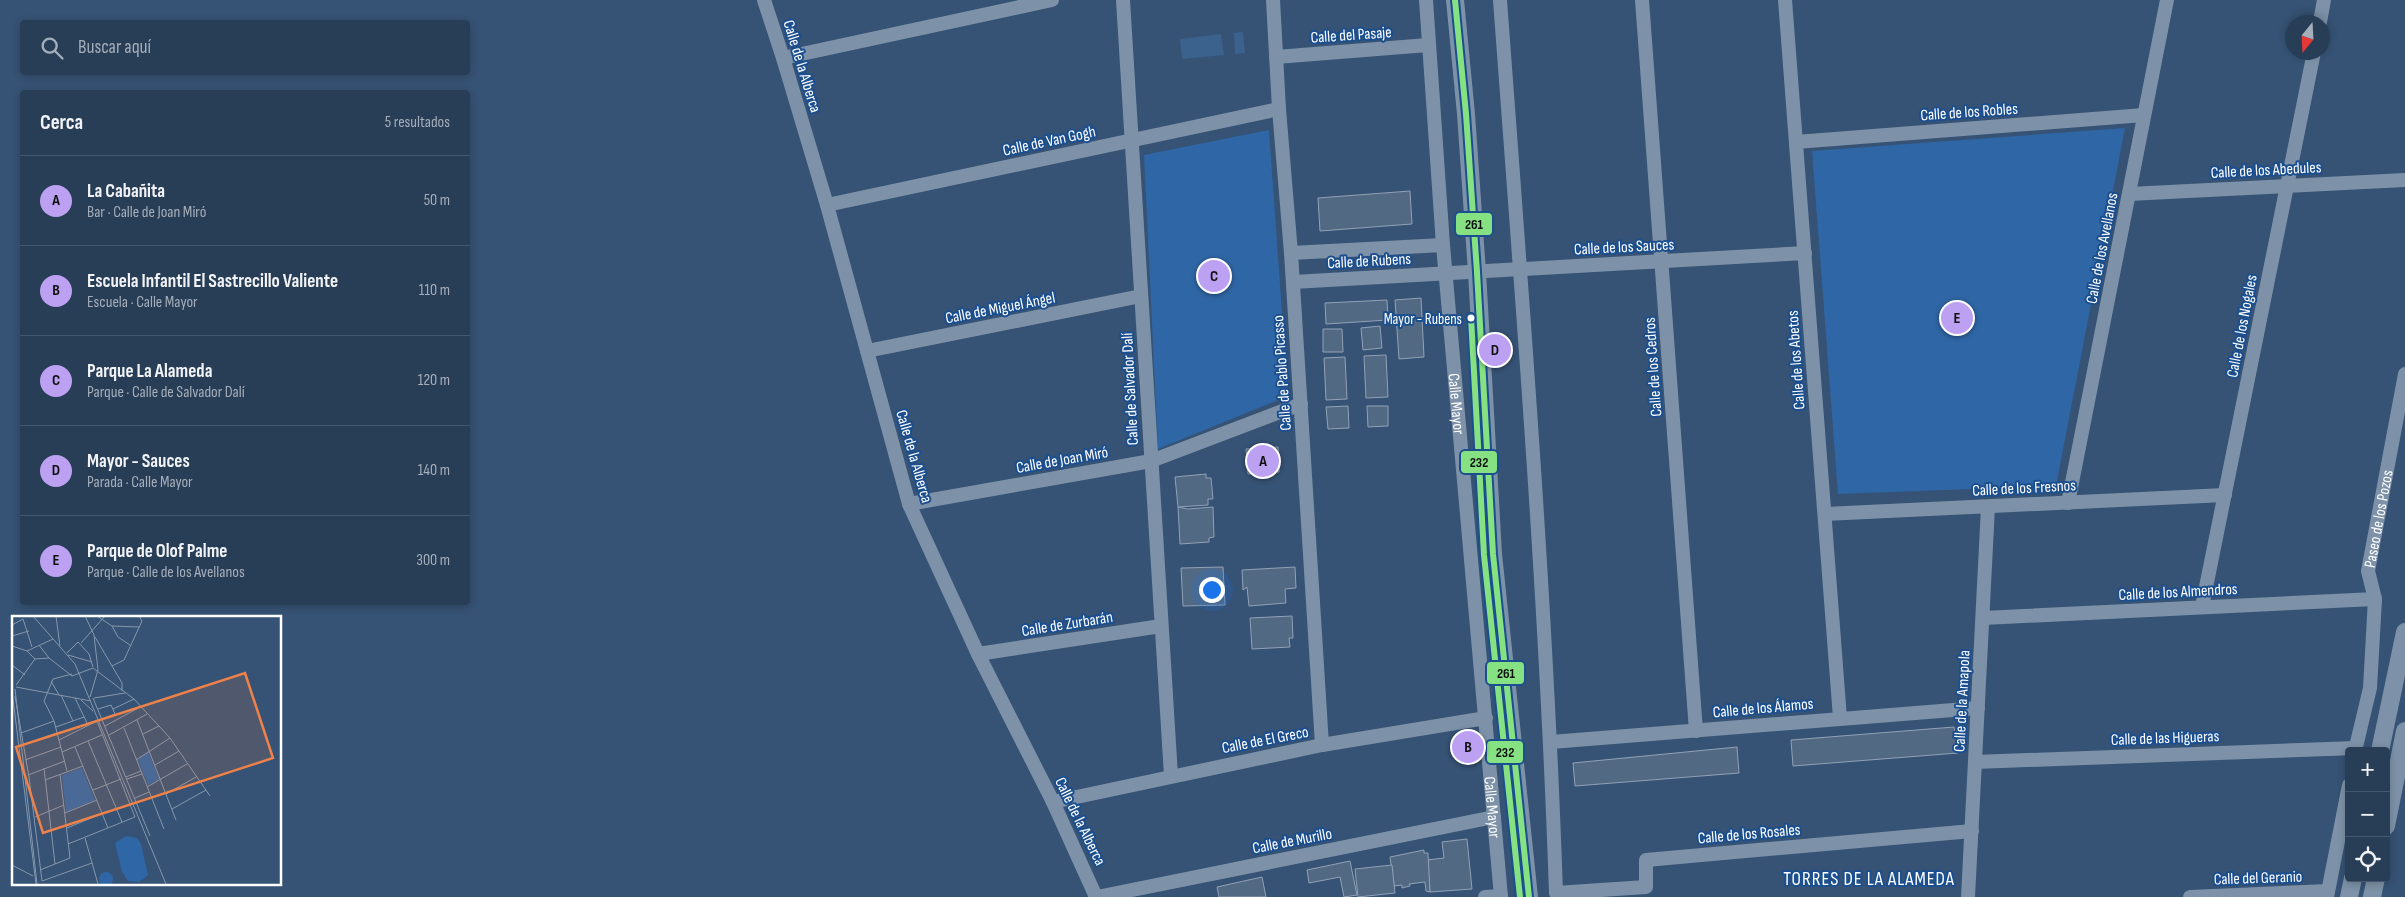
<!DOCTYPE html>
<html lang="es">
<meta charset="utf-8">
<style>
body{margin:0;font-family:"Sofia Sans Condensed",sans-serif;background:#344961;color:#f1f3f6}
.controls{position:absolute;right:15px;bottom:15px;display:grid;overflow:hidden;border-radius:5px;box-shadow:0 2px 8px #0003}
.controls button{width:45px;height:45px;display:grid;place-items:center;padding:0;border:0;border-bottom:1px solid #44576d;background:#283e57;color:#f1f3f6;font:25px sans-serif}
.compass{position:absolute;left:2285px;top:15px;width:45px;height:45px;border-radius:50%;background:#283e57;box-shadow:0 2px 8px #0003;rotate:198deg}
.you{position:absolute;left:1211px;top:589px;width:18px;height:18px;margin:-12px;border:4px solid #fff;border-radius:50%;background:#1a73e8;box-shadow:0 0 0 8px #1a73e833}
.badge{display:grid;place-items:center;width:32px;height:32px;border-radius:50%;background:#bca0f2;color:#111;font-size:16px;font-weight:700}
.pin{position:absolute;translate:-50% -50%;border:2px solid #fff;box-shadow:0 1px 5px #0006}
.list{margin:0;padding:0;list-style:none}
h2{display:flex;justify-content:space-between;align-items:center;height:65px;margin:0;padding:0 20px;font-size:21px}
h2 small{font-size:16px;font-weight:400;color:#a5aeba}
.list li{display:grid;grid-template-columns:32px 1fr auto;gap:15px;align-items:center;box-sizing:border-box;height:90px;padding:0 20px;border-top:1px solid #44576d}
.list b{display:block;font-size:19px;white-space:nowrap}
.list p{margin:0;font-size:16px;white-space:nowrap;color:#a5aeba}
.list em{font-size:16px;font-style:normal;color:#a5aeba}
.icon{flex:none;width:28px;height:28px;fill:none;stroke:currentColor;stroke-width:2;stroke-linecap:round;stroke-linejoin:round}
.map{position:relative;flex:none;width:2405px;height:897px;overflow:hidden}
.search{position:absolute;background:#283e57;box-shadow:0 2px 8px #0003;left:20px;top:20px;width:450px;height:55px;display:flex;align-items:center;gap:12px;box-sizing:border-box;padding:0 18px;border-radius:5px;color:#a5aeba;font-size:19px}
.panel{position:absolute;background:#283e57;box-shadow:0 2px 8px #0003;left:20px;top:90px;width:450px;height:515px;border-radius:5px}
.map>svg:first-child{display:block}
.green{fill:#2f66a5}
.water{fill:#3b618d}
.building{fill:#526984;stroke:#92a2b6}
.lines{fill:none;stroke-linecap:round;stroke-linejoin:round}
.minor{stroke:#7d92a8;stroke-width:14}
.tertiary{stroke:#7d92a8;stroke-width:18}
.bus-1-casing{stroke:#1b4f8f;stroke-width:10}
.bus-2-casing{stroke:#1b4f8f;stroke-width:10}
.bus-1{stroke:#86e183;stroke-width:6}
.bus-2{stroke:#86e183;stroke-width:6}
.bus-dot{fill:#fff;stroke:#1b4f8f;stroke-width:2}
.labels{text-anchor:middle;stroke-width:4;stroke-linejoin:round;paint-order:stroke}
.bus-label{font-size:15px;fill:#fff;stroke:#1b4f8f;text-anchor:end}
.street-label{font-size:16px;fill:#fff;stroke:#1b4f8f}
.quarter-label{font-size:19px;letter-spacing:1px;fill:#fff;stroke:#1b4f8f}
.inset-road{fill:none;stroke:#8697ac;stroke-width:1}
.view{fill:#ee8249;fill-opacity:0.15;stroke:#ee8249;stroke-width:2.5}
.inset-edge{fill:none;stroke:#fff;stroke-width:2.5}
.line-badge{stroke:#1b4f8f;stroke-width:2}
.pale-badge-label{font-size:14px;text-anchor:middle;font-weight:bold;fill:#111}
</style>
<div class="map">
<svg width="2405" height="897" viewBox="0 0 2405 897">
<rect width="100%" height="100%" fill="#365274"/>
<!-- green -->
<g class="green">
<polygon points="2125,128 2056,486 1838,494 1812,151"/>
<polygon points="1269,130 1288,396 1158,449 1144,155"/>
</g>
<!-- water -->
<g class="water">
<polygon points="1243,32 1245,53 1235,54 1234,33"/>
<polygon points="1221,34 1224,55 1182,59 1180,39"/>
</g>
<!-- building -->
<g class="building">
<polygon points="1410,191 1412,224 1320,231 1318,198"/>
<polygon points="1421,298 1424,357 1399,359 1395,300"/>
<polygon points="1387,300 1388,320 1326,324 1325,303"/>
<polygon points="1380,326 1382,348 1363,350 1361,328"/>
<polygon points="1323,329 1342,329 1343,352 1323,352"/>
<polygon points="1386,355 1388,397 1366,398 1364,356"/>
<polygon points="1345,357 1347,399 1326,400 1324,358"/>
<polygon points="1348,406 1349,428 1328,429 1326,407"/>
<polygon points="1367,406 1388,406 1388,426 1368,427"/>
<polygon points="1278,447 1279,472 1248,474 1246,449"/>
<polygon points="1206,474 1206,478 1211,478 1213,499 1208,499 1208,505 1178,507 1175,477"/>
<polygon points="1178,507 1188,509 1213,507 1214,537 1209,538 1209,542 1180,544"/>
<polygon points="1223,567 1225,605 1183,606 1181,568"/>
<polygon points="1295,567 1296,588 1285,589 1286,603 1249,606 1247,587 1243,590 1242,570"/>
<polygon points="1292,616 1293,638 1289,638 1290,647 1252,649 1250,618"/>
<polygon points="1954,727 1958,753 1793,766 1791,740"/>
<polygon points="1737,747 1739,773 1575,786 1573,763"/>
<polygon points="1467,839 1472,889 1430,892 1427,860 1444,858 1442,842"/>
<polygon points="1424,850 1424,853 1428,853 1430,892 1426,891 1425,882 1409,884 1410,886 1402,888 1402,885 1394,886 1390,857"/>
<polygon points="1350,861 1357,895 1344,897 1340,877 1309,883 1307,870"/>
<polygon points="1392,865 1395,893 1358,897 1355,869"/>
<polygon points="1262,877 1266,897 1219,897 1217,887"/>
</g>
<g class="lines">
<!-- minor -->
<g class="minor">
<polyline points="764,0 783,58 827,205 909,504 978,654 1053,802 1096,897"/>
<polyline points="1123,0 1171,776"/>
<polyline points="1273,0 1279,109 1291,253 1322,745"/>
<path id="s1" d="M1426 0 1443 245 1501 897"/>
<path d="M1500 0C1522 297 1546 595 1556 893L1646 887V860L1972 831"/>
<polyline points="1642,0 1696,731"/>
<polyline points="1785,0 1840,718"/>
<polyline points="2320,22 2324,0"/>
<polyline points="1276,57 1428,45"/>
<polyline points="783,58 1052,0"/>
<polyline points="1796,142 2144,115"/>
<polyline points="2129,194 2405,180"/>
<polyline points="827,205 1279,109"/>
<polyline points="1291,253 1443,245"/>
<polyline points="1293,282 1805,253"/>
<polyline points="867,351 1141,296"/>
<polyline points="2068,503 2167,0"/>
<polyline points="909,504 1151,461 1301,404"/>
<polyline points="1825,514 2225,495"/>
<polyline points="2202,607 2314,52"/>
<polyline points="1983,618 2375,599"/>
<polyline points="978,654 1161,626"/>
<polyline points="1551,742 1978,708"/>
<path id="s2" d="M2355 751 2370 688 2375 599 2368 571 2405 374"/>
<polyline points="1975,762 2356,748"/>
<polyline points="1053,802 1322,745 1486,718"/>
<polyline points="1097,897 1494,817"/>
<polyline points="1485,897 1501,896"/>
<polyline points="1968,897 1988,507"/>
<polyline points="2190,897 2328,891"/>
<polyline points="2327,897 2349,785"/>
</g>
<!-- tertiary -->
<g class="tertiary">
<polyline points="1455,0 1466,114 1477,272 1493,554 1529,897"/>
<polyline points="2380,751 2405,632"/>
<polyline points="2386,826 2405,731"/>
<polyline points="2349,897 2353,878"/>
<polyline points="2372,897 2376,878"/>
</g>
<defs>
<polyline id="bus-1" points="1455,0 1466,114 1477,272 1493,554 1529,897"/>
<polyline id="bus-2" points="1471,317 1484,555 1520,897"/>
</defs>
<!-- bus-1 casing -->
<use href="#bus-1" class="bus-1-casing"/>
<!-- bus-2 casing -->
<use href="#bus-2" class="bus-2-casing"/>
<!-- bus-1 -->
<use href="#bus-1" class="bus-1"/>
<!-- bus-2 -->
<use href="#bus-2" class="bus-2"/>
</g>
<!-- markers -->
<circle class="bus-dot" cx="1471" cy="318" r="4.5"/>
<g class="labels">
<!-- bus labels -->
<g class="bus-label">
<text x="1462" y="324">Mayor - Rubens</text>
</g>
<!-- street labels -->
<g class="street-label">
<text transform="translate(1351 34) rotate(-4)" y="6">Calle del Pasaje</text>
<text transform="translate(803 66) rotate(73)" y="6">Calle de la Alberca</text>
<text transform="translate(1969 111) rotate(-4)" y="6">Calle de los Robles</text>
<text transform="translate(1049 140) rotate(-12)" y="6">Calle de Van Gogh</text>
<text transform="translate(2266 169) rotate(-3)" y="6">Calle de los Abedules</text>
<text transform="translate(1624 246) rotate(-3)" y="6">Calle de los Sauces</text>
<text transform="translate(2101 248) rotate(-79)" y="6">Calle de los Avellanos</text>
<text transform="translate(1369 260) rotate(-3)" y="6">Calle de Rubens</text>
<text transform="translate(1000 307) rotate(-11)" y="6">Calle de Miguel Ángel</text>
<text transform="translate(2241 326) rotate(-79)" y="6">Calle de los Nogales</text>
<text transform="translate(1795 360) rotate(-94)" y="6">Calle de los Abetos</text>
<text transform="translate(1652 367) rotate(-94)" y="6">Calle de los Cedros</text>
<text transform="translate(1281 373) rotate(-94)" y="6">Calle de Pablo Picasso</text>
<text transform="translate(1129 389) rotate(-93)" y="6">Calle de Salvador Dalí</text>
<text dy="6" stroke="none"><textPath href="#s1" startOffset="405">Calle Mayor</textPath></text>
<text transform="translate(915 456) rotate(74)" y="6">Calle de la Alberca</text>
<text transform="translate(1062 459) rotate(-10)" y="6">Calle de Joan Miró</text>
<text transform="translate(2024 487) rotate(-3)" y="6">Calle de los Fresnos</text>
<text dy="6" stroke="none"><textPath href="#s2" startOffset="236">Paseo de los Pozos</textPath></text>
<text transform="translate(2178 591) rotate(-3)" y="6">Calle de los Almendros</text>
<text transform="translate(1067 623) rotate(-9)" y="6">Calle de Zurbarán</text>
<text transform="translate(1961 701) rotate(-87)" y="6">Calle de la Amapola</text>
<text transform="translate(1763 707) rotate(-5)" y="6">Calle de los Álamos</text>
<text transform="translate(2165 737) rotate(-2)" y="6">Calle de las Higueras</text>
<text transform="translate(1265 739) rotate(-11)" y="6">Calle de El Greco</text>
<text dy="6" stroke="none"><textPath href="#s1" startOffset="810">Calle Mayor</textPath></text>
<text transform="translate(1081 821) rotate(64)" y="6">Calle de la Alberca</text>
<text transform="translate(1749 833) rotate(-5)" y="6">Calle de los Rosales</text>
<text transform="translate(1292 840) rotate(-11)" y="6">Calle de Murillo</text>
<text transform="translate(2258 877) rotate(-2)" y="6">Calle del Geranio</text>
</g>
<!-- quarter labels -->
<g class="quarter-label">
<text x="1869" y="885">TORRES DE LA ALAMEDA</text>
</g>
</g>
<!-- overview -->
<g transform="translate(12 616)">
<rect width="269" height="269" fill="#365274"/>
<path d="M136 135 147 163 136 169 126 144ZM70 152 83 184 54 196 50 159ZM114 220 125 222 129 228 136 259 127 266 116 265 110 256 103 227ZM87 263a7 7 0 1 1 14 0a7 7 0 1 1-14 0Z" fill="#2f66a5"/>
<path class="inset-road" d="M21 0 63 48 154 268M44 0 48 30M73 0 82 19 86 54 78 81M85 0 100 10 106 21 118 29M0 9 11 3 20 31M100 10 127 11M0 20 17 15M83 21 110 67V75M66 26 77 38 81 51M69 27 93 0M27 29 37 42 60 60 81 52 122 83 158 122 198 180M0 30 15 35 41 23M15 35 23 43 37 42M55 37 66 26M56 39 80 46M0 49 13 59M100 50 112 44 130 5 127 0M39 65 47 79M4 69 23 43M4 71 79 85M3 73 25 268M0 75 24 268M49 79 61 105M3 80 17 161 30 265 80 247M63 82 76 109M81 82 138 220M82 82 113 77M69 84 81 95M86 93 99 89 103 98 90 103M101 93 122 83M125 104 164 204M93 110 128 91M44 111 72 101M112 112 152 213M9 117 42 105M131 118 147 110M97 119 135 98M47 124 85 105 123 201 56 228M76 125 110 206M11 129 45 117M63 131 96 212M50 136 90 119M13 144 49 131M124 144 158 122M143 149 167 135M32 152 43 248M55 155 42 105 32 85 41 63 60 58M16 159 53 145M114 161 129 155M115 163 130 158M33 164 71 150M135 171 175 148M81 174 109 163M154 178 184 161M123 182 137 176M160 193 194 174M53 197 85 184M23 201 52 189M55 212 91 197M73 222 86 268M0 249 21 260M28 254 58 242 48 158"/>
<path class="view" d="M233 57 261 142 31 217 4 131Z"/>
<rect width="269" height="269" class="inset-edge"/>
</g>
<g class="line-badge">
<rect x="1455" y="212" width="38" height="24" rx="5" fill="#86e183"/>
<rect x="1460" y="450" width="38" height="24" rx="5" fill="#86e183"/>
<rect x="1486" y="661" width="39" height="24" rx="5" fill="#86e183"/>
<rect x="1486" y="740" width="38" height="24" rx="5" fill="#86e183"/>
</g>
<g class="pale-badge-label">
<text x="1474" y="229">261</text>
<text x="1479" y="467">232</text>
<text x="1506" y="678">261</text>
<text x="1505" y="757">232</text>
</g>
</svg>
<div class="controls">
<button>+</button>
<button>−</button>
<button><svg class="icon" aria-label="locate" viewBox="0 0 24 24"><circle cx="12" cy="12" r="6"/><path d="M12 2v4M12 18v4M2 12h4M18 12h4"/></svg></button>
</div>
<svg class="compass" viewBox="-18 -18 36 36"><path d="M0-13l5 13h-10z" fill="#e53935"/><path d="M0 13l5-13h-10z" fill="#a5aeba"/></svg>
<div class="you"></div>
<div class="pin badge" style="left:1263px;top:461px">A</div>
<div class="pin badge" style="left:1468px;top:747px">B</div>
<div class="pin badge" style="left:1214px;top:276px">C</div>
<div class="pin badge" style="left:1495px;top:350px">D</div>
<div class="pin badge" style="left:1957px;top:318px">E</div>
<div class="search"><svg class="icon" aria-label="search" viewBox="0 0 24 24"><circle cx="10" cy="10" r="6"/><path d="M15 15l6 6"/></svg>Buscar aquí</div>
<section class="panel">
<h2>Cerca<small>5 resultados</small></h2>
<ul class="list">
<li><span class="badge">A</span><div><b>La Cabañita</b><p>Bar · Calle de Joan Miró</p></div><em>50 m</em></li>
<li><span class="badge">B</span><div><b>Escuela Infantil El Sastrecillo Valiente</b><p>Escuela · Calle Mayor</p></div><em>110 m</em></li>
<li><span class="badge">C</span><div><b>Parque La Alameda</b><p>Parque · Calle de Salvador Dalí</p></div><em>120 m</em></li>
<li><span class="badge">D</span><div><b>Mayor - Sauces</b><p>Parada · Calle Mayor</p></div><em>140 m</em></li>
<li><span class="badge">E</span><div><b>Parque de Olof Palme</b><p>Parque · Calle de los Avellanos</p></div><em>300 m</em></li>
</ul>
</section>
</div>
